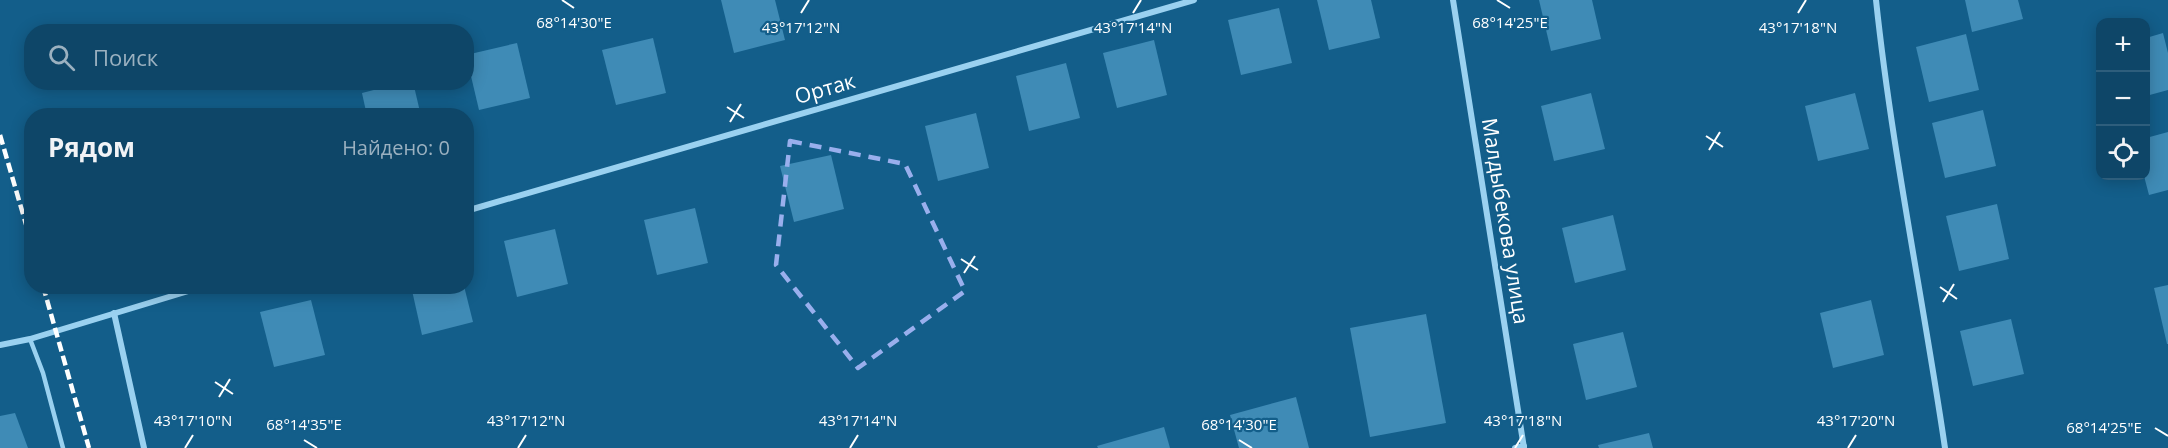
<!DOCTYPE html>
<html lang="ru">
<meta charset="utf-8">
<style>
body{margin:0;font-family:"Open Sans",sans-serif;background:#174d6e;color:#f1f3f6}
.controls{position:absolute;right:18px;top:18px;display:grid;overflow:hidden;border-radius:12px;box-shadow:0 3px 15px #0003}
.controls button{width:54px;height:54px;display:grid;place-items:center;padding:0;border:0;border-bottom:2px solid #2e5e7c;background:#0e4668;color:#f1f3f6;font:30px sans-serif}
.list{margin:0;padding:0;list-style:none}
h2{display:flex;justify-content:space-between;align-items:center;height:78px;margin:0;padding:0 24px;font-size:26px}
h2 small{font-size:20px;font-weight:400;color:#9bb1c0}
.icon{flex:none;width:33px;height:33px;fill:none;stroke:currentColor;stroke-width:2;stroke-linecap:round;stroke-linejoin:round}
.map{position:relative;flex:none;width:2168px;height:448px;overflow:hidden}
.search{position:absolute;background:#0e4668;box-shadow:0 3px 15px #0003;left:24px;top:24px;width:450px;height:66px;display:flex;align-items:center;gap:15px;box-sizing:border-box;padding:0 21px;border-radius:24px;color:#9bb1c0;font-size:22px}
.panel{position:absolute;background:#0e4668;box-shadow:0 3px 15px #0003;left:24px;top:108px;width:450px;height:186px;border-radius:24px}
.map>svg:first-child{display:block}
.building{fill:#3f8bb6}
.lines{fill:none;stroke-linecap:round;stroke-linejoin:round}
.service{stroke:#9ad1f0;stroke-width:4.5}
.minor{stroke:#9ad1f0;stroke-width:6}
.rail{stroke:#fff;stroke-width:4.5;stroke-dasharray:10 4.5;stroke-linecap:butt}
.marked{fill:none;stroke:#99afed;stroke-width:4.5;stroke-dasharray:12 8;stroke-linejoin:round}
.ticks{fill:none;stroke:#fff;stroke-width:2}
.labels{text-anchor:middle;stroke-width:4.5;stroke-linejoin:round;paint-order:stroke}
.street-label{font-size:21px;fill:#fff;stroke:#135e8a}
.ticks-label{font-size:15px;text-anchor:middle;fill:#fff;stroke:#135e8a;stroke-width:4.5;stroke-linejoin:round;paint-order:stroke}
</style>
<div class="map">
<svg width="2168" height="448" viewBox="0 0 2168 448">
<rect width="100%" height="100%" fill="#135e8a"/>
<!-- building -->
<g class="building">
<polygon points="721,0 775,0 785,40 734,53"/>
<polygon points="1317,0 1371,0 1380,38 1329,50"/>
<polygon points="1539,0 1592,0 1601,39 1551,51"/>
<polygon points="1965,0 2018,0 2023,19 1972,32"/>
<polygon points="1279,8 1292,63 1241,75 1228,20"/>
<polygon points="2163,33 2168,53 2168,90 2146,96 2146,38"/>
<polygon points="1966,34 1979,90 1929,102 1916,47"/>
<polygon points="653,38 666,93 616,105 602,50"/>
<polygon points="1154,40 1167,95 1117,108 1103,53"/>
<polygon points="517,43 530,98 479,110 466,55"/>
<polygon points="1066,63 1080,118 1029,131 1016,76"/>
<polygon points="405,82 413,82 421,116 367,116 362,93"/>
<polygon points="1591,93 1605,149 1554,161 1541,106"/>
<polygon points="1855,93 1869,149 1818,161 1805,106"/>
<polygon points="1983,110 1996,166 1945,178 1932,123"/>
<polygon points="264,111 265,116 250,116 250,115"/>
<polygon points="976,113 989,168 938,181 925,126"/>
<polygon points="2168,132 2168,190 2149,195 2144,176 2146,176 2146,138"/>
<polygon points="831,155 844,209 794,222 780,166"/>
<polygon points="1997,204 2009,259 1959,271 1946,216"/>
<polygon points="695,208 708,263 657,275 644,220"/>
<polygon points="1613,215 1626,270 1575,283 1562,228"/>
<polygon points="555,229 568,284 517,297 504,241"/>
<polygon points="2168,285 2168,344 2167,344 2154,288"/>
<polygon points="411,286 464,286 473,322 422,335"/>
<polygon points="311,300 325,355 274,367 260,312"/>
<polygon points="1871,300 1884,355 1833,368 1820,313"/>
<polygon points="1426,314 1446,423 1370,437 1350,328"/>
<polygon points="2011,319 2024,374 1973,386 1960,331"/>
<polygon points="1623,332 1637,387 1586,400 1573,344"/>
<polygon points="1296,397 1309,448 1239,448 1230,415"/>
<polygon points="15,413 28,448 0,448 0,416"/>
<polygon points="1164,427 1170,448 1098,448 1097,446"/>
<polygon points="1649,433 1653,448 1599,448 1598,445"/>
</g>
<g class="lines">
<!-- service -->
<polyline class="service" points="30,339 43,373 63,448"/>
<!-- minor -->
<g class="minor">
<polyline points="1453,0 1524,448"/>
<path d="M1876 0C1892 151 1923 298 1945 448"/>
<polyline points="466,211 1194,0"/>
<polyline points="114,313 144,448"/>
<polyline points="0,345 30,339 205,286"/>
<polyline points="1515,448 1524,446"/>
</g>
<!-- rail -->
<g class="rail">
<polyline points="0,135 32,245"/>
<polyline points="43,286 89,448"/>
</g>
</g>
<!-- marked area -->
<path class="marked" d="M790 141 905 164 965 291 858 368 776 265Z"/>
<!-- ticks -->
<path class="ticks" d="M562 0 574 8M1497 0 1510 8M801 13 809 0M1133 13 1141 0M1798 13 1806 0M727 107 744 118M730 122 741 104M1706 136 1723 147M1709 150 1720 132M961 259 978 270M964 273 975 256M1940 287 1957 299M1943 302 1954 284M215 382 233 394M219 397 230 379M2155 428 2168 436M304 440 317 448M1239 440 1252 448M185 448 193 435M518 448 526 435M850 448 858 435M1515 448 1523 435M1848 448 1856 435"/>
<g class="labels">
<!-- street labels -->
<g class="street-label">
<text transform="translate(825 89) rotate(-16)" y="7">Ортак</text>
<text transform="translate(1505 221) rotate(81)" y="7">Малдыбекова улица</text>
</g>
</g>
<g class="ticks-label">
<text x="574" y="28">68°14'30"E</text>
<text x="1510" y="28">68°14'25"E</text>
<text x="1798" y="33">43°17'18"N</text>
<text x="801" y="33">43°17'12"N</text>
<text x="1133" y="33">43°17'14"N</text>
<text x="193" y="426">43°17'10"N</text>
<text x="526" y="426">43°17'12"N</text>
<text x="858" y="426">43°17'14"N</text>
<text x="1523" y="426">43°17'18"N</text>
<text x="1856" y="426">43°17'20"N</text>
<text x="304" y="430">68°14'35"E</text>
<text x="1239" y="430">68°14'30"E</text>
<text x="2104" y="433">68°14'25"E</text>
</g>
</svg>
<div class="controls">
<button>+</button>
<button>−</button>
<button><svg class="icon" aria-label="locate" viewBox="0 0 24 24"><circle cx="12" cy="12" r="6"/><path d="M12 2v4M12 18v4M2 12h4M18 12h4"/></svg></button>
</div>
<div class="search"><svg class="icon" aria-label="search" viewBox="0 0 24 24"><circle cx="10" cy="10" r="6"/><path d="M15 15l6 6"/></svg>Поиск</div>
<section class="panel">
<h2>Рядом<small>Найдено: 0</small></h2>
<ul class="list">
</ul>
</section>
</div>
